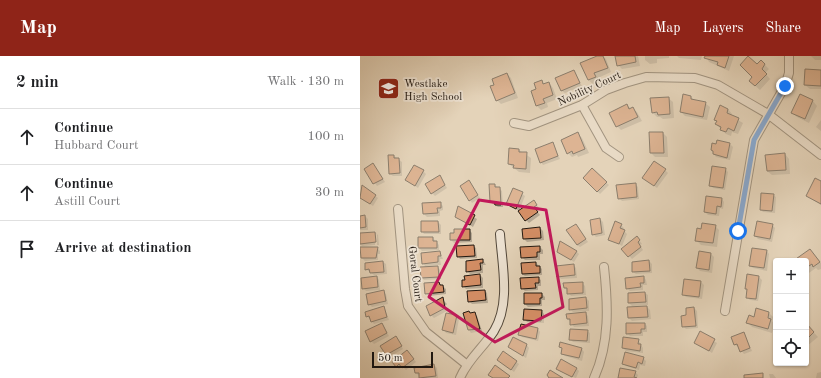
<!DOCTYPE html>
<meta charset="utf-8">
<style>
body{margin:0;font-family:"Old Standard TT",serif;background:#f6f6f6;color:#202124}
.controls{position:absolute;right:12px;bottom:12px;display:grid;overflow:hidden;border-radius:4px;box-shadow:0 1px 3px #0004}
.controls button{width:36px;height:36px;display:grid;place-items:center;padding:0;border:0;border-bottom:1px solid #e0e0e0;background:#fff;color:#202124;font:20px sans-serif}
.scale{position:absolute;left:12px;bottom:10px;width:61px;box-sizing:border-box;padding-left:4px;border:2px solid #211810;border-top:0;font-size:11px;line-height:14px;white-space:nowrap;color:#211810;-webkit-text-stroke:3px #ede2d2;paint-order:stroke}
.stop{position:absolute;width:12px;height:12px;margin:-9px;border:3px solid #1a73e8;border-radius:50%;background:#fff}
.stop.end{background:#1a73e8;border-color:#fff;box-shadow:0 1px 4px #0008}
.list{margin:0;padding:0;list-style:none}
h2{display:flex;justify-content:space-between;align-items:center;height:52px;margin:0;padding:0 16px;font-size:17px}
h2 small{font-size:13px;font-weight:400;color:#757577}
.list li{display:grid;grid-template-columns:26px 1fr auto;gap:12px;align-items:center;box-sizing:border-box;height:56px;padding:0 16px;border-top:1px solid #e0e0e0}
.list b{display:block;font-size:15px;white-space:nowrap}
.list p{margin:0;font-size:13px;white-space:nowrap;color:#757577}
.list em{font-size:13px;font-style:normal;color:#757577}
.icon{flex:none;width:22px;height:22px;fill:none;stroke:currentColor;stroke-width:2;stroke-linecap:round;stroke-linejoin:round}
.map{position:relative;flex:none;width:461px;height:322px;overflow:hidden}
header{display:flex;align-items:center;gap:24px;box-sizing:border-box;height:56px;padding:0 20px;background:#8f2418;color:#fff}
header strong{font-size:19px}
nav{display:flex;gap:22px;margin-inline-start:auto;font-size:14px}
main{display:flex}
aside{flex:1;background:#fff}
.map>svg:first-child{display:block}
.shadow{fill:#0003}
.building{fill:#d48e65;stroke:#211810}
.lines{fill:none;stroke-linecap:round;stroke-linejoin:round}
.minor-casing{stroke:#52473a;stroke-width:10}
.minor{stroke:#ede2d2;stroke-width:8}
.route{stroke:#1a73e8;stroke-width:5}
.marked{fill:none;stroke:#c2185b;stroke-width:3;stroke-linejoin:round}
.labels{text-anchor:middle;stroke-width:3.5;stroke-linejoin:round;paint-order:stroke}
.poi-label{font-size:11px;fill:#211810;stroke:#ede2d2;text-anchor:start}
.street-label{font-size:11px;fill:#211810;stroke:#ede2d2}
</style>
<header>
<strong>Map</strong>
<nav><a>Map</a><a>Layers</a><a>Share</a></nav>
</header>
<main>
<aside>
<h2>2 min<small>Walk · 130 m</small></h2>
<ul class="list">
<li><svg class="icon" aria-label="ahead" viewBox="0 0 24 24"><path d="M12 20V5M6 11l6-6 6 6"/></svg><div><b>Continue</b><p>Hubbard Court</p></div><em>100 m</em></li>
<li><svg class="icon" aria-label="ahead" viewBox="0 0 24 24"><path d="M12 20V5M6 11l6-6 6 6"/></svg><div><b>Continue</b><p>Astill Court</p></div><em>30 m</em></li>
<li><svg class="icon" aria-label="arrive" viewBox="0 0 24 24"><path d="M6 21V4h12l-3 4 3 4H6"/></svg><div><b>Arrive at destination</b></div></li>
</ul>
</aside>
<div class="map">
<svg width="461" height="322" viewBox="0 0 461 322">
<rect width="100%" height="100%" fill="#e4d3b9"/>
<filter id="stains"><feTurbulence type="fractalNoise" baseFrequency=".005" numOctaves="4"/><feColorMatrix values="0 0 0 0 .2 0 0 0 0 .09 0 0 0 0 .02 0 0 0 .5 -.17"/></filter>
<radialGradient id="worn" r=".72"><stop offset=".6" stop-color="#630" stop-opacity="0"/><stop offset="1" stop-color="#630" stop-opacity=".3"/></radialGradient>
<!-- shadow -->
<g class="shadow">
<polygon points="239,0 242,0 246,3 251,16 238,22 239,25 233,28 228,24"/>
<polygon points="256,0 278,0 280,10 262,13 258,9"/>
<polygon points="285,0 309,0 309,2 297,3 297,7 290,8 285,4"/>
<polygon points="317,0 342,0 341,4 319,2"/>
<polygon points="346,0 374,0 369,15 349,6"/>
<polygon points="451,0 461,0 461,4 455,4"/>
<polygon points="401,5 409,13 405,17 410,23 400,34 390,25 394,21 397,9"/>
<polygon points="214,15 222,30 205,37 202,35"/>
<polygon points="461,15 461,33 450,33 445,29"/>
<polygon points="147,18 151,22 158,42 141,48 137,44 135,29"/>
<polygon points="182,25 185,29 189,27 193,32 197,43 187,47 188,51 181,54 177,50 178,33"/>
<polygon points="440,40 453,45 457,50 449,67 437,61 432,57"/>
<polygon points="331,41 335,45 345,47 350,51 347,64 325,60 321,56"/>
<polygon points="308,42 313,46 314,62 303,63 300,61 297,61 293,57"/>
<polygon points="266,49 277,56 282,65 261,74 257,70"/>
<polygon points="368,53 372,58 371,60 383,67 378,78 372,76 371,80 366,78 356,68 357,66 355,63"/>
<polygon points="461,64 461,75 456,71"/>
<polygon points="290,77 303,77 307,81 308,101 295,101 291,97"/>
<polygon points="218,78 222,82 229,97 218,101 217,99 212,101 208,97"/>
<polygon points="357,86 370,88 373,91 370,104 356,101 354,98 352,94"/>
<polygon points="193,88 200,103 183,109 181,106"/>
<polygon points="159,94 171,102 170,117 159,116 149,108"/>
<polygon points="425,98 429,103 430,118 412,119 407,115"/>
<polygon points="34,100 42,106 42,120 33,120 30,118"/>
<polygon points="13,108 25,126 17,130 5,113"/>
<polygon points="365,113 368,116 365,134 353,132 350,129"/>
<polygon points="232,114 249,129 240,138 224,122"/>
<polygon points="305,114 308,117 297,132 286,124"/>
<polygon points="63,115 66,118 58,132 46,124"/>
<polygon points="80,120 87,132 75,140 72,137"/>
<polygon points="109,125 120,142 112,147 110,144"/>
<polygon points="461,126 461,149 447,140"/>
<polygon points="275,128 278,131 279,143 262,145 259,142"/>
<polygon points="135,129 142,135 143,151 138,151 130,146"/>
<polygon points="2,131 18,142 13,150 0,142"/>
<polygon points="154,133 165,140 159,155 147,148"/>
<polygon points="413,139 416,141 415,157 403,156 401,154"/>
<polygon points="362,143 364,146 363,153 360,152 359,160 348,159 345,156"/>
<polygon points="174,145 179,152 176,154 180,159 169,167 166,164"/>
<polygon points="80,147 83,150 83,154 80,155 80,160 67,161 64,158 63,148"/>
<polygon points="98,152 117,163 113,171 96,161"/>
<polygon points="5,160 8,163 8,174 0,174 0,161"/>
<polygon points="240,163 243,166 245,179 236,181 233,178"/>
<polygon points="78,166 81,169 81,178 64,178 62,175"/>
<polygon points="261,169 264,172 263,174 267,178 262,190 249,183"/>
<polygon points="412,169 415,172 412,186 398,183 395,180"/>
<polygon points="355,170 359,174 357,191 341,189 337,185 342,174"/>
<polygon points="180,172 183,175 184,184 167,186 164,183 163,174"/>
<polygon points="218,172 228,186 220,191 217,189"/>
<polygon points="109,174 112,177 112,186 94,187 91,184"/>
<polygon points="15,177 17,178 15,178 15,189 2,190 0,188 0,178"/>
<polygon points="17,178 18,179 19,189 17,189"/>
<polygon points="73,182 79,189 79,194 62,195 59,192"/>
<polygon points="279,184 282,188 280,189 283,194 272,203 263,193"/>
<polygon points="113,190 116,192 117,202 100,203 98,200"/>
<polygon points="180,191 183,194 183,198 180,198 180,204 165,204 162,201"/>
<polygon points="17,192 20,195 20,198 18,198 18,204 5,205 2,202"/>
<polygon points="450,194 461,207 461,213 458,214 456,212 446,219 446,205"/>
<polygon points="216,195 219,198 214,206 198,196"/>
<polygon points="407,195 409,198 407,215 393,212 390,210"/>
<polygon points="80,196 83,203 80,203 81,209 65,210 63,207"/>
<polygon points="340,196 351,198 354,201 352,217 340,215 337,212"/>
<polygon points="123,204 126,209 123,209 123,217 110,218 107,215"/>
<polygon points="289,205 292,208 292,217 276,218 273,216"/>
<polygon points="23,206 26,208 27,218 14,219 6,213"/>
<polygon points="176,207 182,213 182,219 165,220 162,218"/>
<polygon points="213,209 216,212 217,222 201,223 198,220"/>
<polygon points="77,210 80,214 81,223 64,224 62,222"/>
<polygon points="120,219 123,222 123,232 106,233 103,230"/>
<polygon points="388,219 399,221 402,224 398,245 390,244 387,241 388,235 386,233"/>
<polygon points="17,221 19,224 20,234 6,235 3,232"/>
<polygon points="284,221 286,224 287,229 283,229 283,234 270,235 267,232"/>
<polygon points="178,222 181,224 181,230 178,230 178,234 165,235 162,232"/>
<polygon points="341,226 344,229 342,243 326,241 323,238"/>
<polygon points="79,227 86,233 86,238 69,240 66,237"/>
<polygon points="222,227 225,230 226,239 211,240 205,232"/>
<polygon points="446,230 449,233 446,245"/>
<polygon points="125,235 127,237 128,247 112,248 109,245"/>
<polygon points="23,236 26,238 28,248 12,251 9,248"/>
<polygon points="285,237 288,239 288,249 272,250 269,247 269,238"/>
<polygon points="182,238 185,241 185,244 182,244 182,250 168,251 165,248"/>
<polygon points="226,242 229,245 229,255 213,256 210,253"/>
<polygon points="82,243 87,248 85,250 87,255 74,262 71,259"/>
<polygon points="24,251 29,264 14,268 7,260"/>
<polygon points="287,251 290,254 291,263 272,265 269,262 268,252"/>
<polygon points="334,252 337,255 338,272 326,273 323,270 327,260"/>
<polygon points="182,255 184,258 184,267 167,266 165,263"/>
<polygon points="114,257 117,260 122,275 111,277 109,274 110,258"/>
<polygon points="225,257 228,260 229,270 214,271 208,263"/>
<polygon points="409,257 413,261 412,265 414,268 412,277 392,271 388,267 395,262"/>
<polygon points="96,260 99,263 96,279 86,277 84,274"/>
<polygon points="22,268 29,280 14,288 11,285"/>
<polygon points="285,268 287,270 287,276 283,276 283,280 270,280 267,277"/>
<polygon points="446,268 458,281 447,290 446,289"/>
<polygon points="178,273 180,276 178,285 162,281 160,278"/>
<polygon points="227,275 230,277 230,287 213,286 210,283"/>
<polygon points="340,277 357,287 352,297 335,286"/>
<polygon points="384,277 392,295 384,298 379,291 375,289 372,281"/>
<polygon points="38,284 43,293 29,301 27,299"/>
<polygon points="278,284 283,292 283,297 266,295 263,292"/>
<polygon points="167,289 169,292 166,302 149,291"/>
<polygon points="200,290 222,293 224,296 222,305 205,300 202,297 203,293"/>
<polygon points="143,296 159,308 154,316 141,306"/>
<polygon points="50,298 56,306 46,314 42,310 39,313 36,310"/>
<polygon points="283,302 286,305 285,310 280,309 279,314 266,310 263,307"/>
<polygon points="74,309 77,312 78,322 61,322 56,317"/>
<polygon points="216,312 219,315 216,322 200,315"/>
<polygon points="275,316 278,319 277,322 259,322"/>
<polygon points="461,316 461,322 456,322 457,317"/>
<polygon points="409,318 413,318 416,322 410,322"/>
</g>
<!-- building -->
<g class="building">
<polygon points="237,0 243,0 248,12 234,17 236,21 228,24 220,7"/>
<polygon points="255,0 275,0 276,6 257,10"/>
<polygon points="345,0 369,0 365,12 357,9 358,6 344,2"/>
<polygon points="388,0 397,8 401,4 405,8 402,13 407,18 395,30 389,25 392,21 380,9"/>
<polygon points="445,13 461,14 461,30 444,29"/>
<polygon points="214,14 220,27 201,35 195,22"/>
<polygon points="147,17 155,37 136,45 130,30 134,29 132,23"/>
<polygon points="182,24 183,28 189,26 193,39 183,43 185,47 176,50 171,35 176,33 174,27"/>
<polygon points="323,38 331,40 331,43 346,46 343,61 320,56"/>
<polygon points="440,38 453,44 445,63 431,57"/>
<polygon points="309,41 310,58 298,59 297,56 292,57 290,42"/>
<polygon points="267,48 269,53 273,51 278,61 256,71 249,57"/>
<polygon points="360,49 368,53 367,57 379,62 374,75 368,72 366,76 360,74 361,71 355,68 357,65 354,64"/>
<polygon points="218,76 225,93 213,98 212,95 207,98 201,84"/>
<polygon points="289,76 303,76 304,97 290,97"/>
<polygon points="357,84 370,87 367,102 353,98 353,95 351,94 352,87 356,88"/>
<polygon points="193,86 198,100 180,107 175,93"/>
<polygon points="149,92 159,93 159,96 167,96 166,113 153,112 154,109 148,108"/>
<polygon points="425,97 426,114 407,115 405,99"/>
<polygon points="28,99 34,99 34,102 39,102 40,117 29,118"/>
<polygon points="294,105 306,113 294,130 282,122"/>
<polygon points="13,107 23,123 13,128 4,113"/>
<polygon points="54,109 64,114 55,130 45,124"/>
<polygon points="352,110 366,112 363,132 349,130"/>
<polygon points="232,112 247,126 237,136 223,122"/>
<polygon points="80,119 85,129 71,138 65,128"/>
<polygon points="455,122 461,125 461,148 446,140"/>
<polygon points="109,124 118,139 109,145 100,130"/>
<polygon points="276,127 277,141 258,143 256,129"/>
<polygon points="129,128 135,128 135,131 140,131 141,149 135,149 134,146 130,146"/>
<polygon points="2,129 16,139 10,148 0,142"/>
<polygon points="153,132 163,136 156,153 146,148"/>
<polygon points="401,137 414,138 412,155 400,154"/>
<polygon points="346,140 362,142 361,151 357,150 356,158 344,156"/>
<polygon points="174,144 177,149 174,151 178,156 165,165 158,155"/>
<polygon points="81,146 81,152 77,152 78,157 63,158 62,147"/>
<polygon points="98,150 115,159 110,169 95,161"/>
<polygon points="5,159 6,171 0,172 0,160"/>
<polygon points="240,162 242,177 232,179 230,164"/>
<polygon points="61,165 78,165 79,176 61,176"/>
<polygon points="255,165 262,168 260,172 265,174 259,188 248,184"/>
<polygon points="397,165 413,168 410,183 394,180"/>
<polygon points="342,167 356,169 353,187 335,185 337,172 341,173"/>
<polygon points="216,168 226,183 217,189 206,174"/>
<polygon points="180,171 181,182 163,183 162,173"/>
<polygon points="94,173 110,173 110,184 90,184 90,177 94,177"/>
<polygon points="15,176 16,186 0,188 0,177"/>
<polygon points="277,180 280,184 278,186 281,191 268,201 261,193"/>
<polygon points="58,181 73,181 73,185 77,185 77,192 58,192"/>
<polygon points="200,185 217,195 211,204 197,196"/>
<polygon points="114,189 115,200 97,201 96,190"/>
<polygon points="180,190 180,196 177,196 177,201 161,202 160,191"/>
<polygon points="0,191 18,191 16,202 1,202"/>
<polygon points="392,192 407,194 404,212 389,210"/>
<polygon points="450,193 460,206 453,211 452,208 446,212 446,205 433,205"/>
<polygon points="80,195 81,200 78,200 78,206 62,208 61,197"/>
<polygon points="339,195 351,197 349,214 336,212"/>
<polygon points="123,203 123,207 120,207 121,214 106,216 106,205"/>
<polygon points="289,204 290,215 272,216 272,206"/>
<polygon points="23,205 24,216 10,217 9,213 5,214 5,207"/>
<polygon points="176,206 176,210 180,210 180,217 162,218 161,207"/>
<polygon points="214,208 215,219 197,221 196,210"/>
<polygon points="78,210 79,221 61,222 60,211"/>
<polygon points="120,218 121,229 102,231 102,224 105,224 104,220"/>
<polygon points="387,218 399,220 396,243 386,242 387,233 385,233"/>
<polygon points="17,220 18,231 2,233 1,222"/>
<polygon points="284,220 284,227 280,227 281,231 266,233 265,222"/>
<polygon points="179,221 179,227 175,227 176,232 161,233 160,222"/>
<polygon points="324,223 341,225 339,241 322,239"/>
<polygon points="79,226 80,229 83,229 84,236 65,238 64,227"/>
<polygon points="223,226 223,237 207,238 207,232 204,232 203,227"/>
<polygon points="24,234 26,245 8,249 6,238"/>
<polygon points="125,234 126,244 108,246 107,235"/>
<polygon points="285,236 286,246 268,247 268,237"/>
<polygon points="164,237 182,237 182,242 180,242 180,248 164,248"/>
<polygon points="83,241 85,252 70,260 66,250"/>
<polygon points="226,241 227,252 209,254 209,243"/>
<polygon points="24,250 27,261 11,266 9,260 6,261 5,256"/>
<polygon points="287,250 288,261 268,262 267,251"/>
<polygon points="334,251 336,270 322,271 321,260 326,259 326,252"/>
<polygon points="396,252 409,256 408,262 411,263 408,273 386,267 389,259 394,261"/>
<polygon points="164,253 182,254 181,265 163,264"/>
<polygon points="109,255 110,257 115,256 120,273 108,274 103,257"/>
<polygon points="226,256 227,267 210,269 210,263 207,263 206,258"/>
<polygon points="86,257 97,259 93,277 82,274"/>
<polygon points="22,267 27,277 10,286 5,275"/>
<polygon points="266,267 285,267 285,273 281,273 281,277 266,278"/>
<polygon points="446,267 454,276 446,284"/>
<polygon points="161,268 178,272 176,283 158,279"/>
<polygon points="210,273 228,274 227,285 209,284"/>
<polygon points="340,275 355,283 349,295 334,287"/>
<polygon points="384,276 390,292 380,296 377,288 374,289 371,281"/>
<polygon points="36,280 42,290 26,299 20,290"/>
<polygon points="153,281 167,288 163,300 148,291"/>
<polygon points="263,281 279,283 278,288 281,288 280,295 262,292"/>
<polygon points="200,286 222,292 219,302 201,298 202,292 199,291"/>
<polygon points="47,294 54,303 42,312 39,308 36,311 32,306"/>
<polygon points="143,295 157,305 151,314 137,304"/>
<polygon points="265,296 284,301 282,308 278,306 276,312 262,308"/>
<polygon points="201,303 217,312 212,321 196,313"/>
<polygon points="74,308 76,320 59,322 59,317 55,317 54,312"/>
<polygon points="135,309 150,320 148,322 133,322 128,319"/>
<polygon points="260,312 276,315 274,321 277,322 258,322"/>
<polygon points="190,314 203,322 189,322 187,319"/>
<polygon points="403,317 403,322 384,322 384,319"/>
</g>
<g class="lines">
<defs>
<g id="minor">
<polyline points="222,49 246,92 259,101"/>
<polyline points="154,67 169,70 222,49 246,34 265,27 286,21 335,22 358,29 408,58 461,99"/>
<polyline points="38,153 45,233 48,250 66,276 106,308"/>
<polyline points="365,255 394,84 425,30 429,17 429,0"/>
<path d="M100 322C108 303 123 292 134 275 151 247 142 209 140 178"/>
<path d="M234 322C250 287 248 248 244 211"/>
</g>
</defs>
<!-- minor casing -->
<use href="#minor" class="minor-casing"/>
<!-- minor -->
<use href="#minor" class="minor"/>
</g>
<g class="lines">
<!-- route -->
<polyline class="route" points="378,175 394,84 425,30"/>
</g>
<!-- marked area -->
<path d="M0 0H461V322H0ZM119 144 186 154 203 251 135 286 69 241Z" fill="#e4d3b9" fill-opacity=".55" fill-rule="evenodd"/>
<path class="marked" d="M119 144 186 154 203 251 135 286 69 241Z"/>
<!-- icons -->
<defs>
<symbol id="school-square" viewBox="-11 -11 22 22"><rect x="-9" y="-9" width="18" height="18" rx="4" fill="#8f2418" stroke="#ede2d2"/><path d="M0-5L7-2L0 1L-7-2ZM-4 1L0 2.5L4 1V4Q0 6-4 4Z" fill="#fff"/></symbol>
</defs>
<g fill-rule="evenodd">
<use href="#school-square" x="16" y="20" width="25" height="25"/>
</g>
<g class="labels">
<!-- poi labels -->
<g class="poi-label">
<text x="44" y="31">Westlake<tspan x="44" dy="13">High School</tspan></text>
</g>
<!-- street labels -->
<g class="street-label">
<text transform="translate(229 32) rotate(-25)" y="4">Nobility Court</text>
<text transform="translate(56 218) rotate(83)" y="4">Goral Court</text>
</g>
</g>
<rect width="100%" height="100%" filter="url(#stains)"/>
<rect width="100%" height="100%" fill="url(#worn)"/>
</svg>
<div class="controls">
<button>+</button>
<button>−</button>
<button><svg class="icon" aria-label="locate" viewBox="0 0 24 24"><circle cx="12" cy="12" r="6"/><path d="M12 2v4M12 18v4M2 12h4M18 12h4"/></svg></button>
</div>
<div class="scale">50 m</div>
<div class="stop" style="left:378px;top:175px"></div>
<div class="stop end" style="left:425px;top:30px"></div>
</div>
</main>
